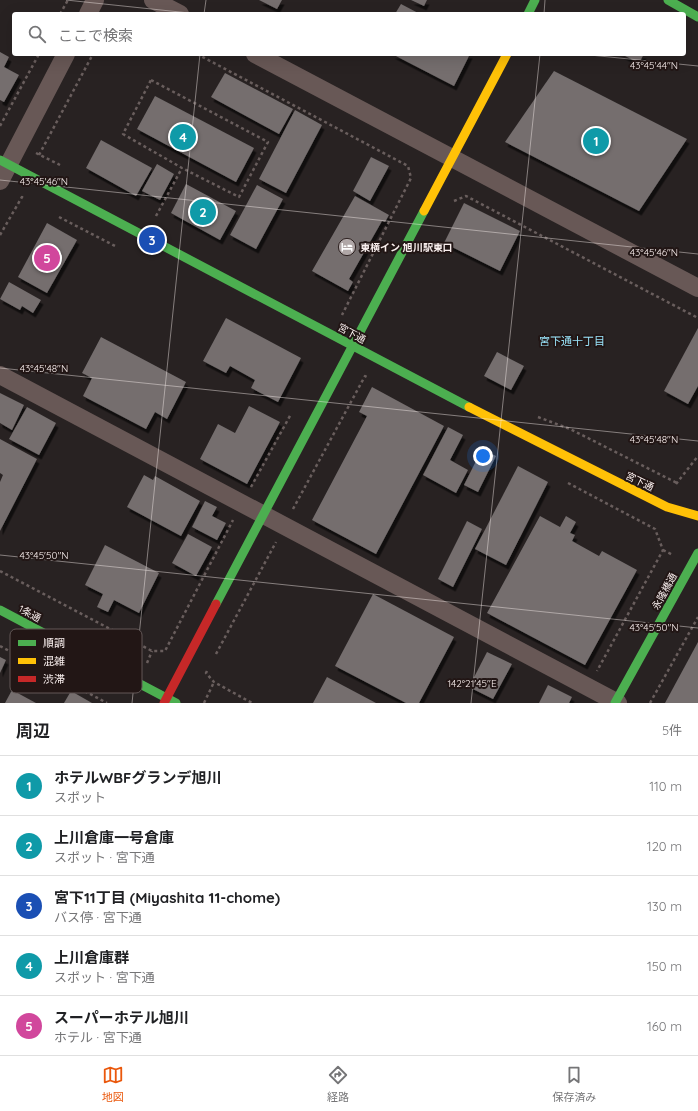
<!DOCTYPE html>
<html lang="ja">
<meta charset="utf-8">
<style>
body{margin:0;font-family:Quicksand,"Noto Sans JP",sans-serif;background:#f6f6f6;color:#202124}
.you{position:absolute;left:483px;top:456px;width:14px;height:14px;margin:-10px;border:3px solid #fff;border-radius:50%;background:#1a73e8;box-shadow:0 0 0 6px #1a73e833}
.badge{display:grid;place-items:center;width:26px;height:26px;border-radius:50%;background:#ea580c;color:#fff;font-size:13px;font-weight:700}
.pin{position:absolute;translate:-50% -50%;border:2px solid #fff;box-shadow:0 1px 4px #0006}
.list{margin:0;padding:0;list-style:none}
h2{display:flex;justify-content:space-between;align-items:center;height:52px;margin:0;padding:0 16px;font-size:17px}
h2 small{font-size:13px;font-weight:400;color:#757577}
.list li{display:grid;grid-template-columns:26px 1fr auto;gap:12px;align-items:center;box-sizing:border-box;height:60px;padding:0 16px;border-top:1px solid #e0e0e0}
.list b{display:block;font-size:15px;white-space:nowrap}
.list p{margin:0;font-size:13px;white-space:nowrap;color:#757577}
.list em{font-size:13px;font-style:normal;color:#757577}
.icon{flex:none;width:22px;height:22px;fill:none;stroke:currentColor;stroke-width:2;stroke-linecap:round;stroke-linejoin:round}
.map{position:relative;flex:none;width:698px;height:703px;overflow:hidden}
.search{position:absolute;background:#fff;box-shadow:0 4px 16px #0002;left:12px;right:12px;top:12px;height:44px;display:flex;align-items:center;gap:10px;box-sizing:border-box;padding:0 14px;border-radius:4px;color:#757577;font-size:15px}
.sheet{height:352px;background:#fff}
nav{display:flex;justify-content:space-around;align-items:center;box-sizing:border-box;height:56px;border-top:1px solid #e0e0e0;background:#fff;font-size:11px;color:#757577}
nav a{display:grid;justify-items:center;gap:2px}
nav .on{color:#ea580c}
.map>svg:first-child{display:block}
.building{fill:#746e6e;filter:url(#shadow)}
.lines{fill:none;stroke-linecap:round;stroke-linejoin:round}
.path{stroke:#695e5d;stroke-width:2.5;stroke-dasharray:3 3;stroke-linecap:butt}
.street{stroke:#685856;stroke-width:18}
.fast{stroke:#4caf50;stroke-width:9}
.slow{stroke:#ffc107;stroke-width:9}
.jam{stroke:#c62828;stroke-width:9}
.ticks{fill:none;stroke:#f9efee;stroke-width:1;stroke-opacity:0.45}
.labels{text-anchor:middle;stroke-width:4;stroke-linejoin:round;paint-order:stroke}
.poi-label{font-size:10px;font-weight:bold;fill:#f9efee;stroke:#221615;text-anchor:start}
.street-label{font-size:10px;fill:#f9efee;stroke:#221615}
.neighbourhood-label{font-size:11px;fill:#99e4fa;stroke:#221615}
.key{fill:#221615;stroke:#625756;stroke-width:1}
.key-label{font-size:11px;fill:#f9efee}
.ticks-label{font-size:10px;text-anchor:middle;fill:#f9efee;stroke:#221615;stroke-width:4;stroke-linejoin:round;paint-order:stroke}
</style>
<div class="map">
<svg width="698" height="703" viewBox="0 0 698 703">
<defs>
<filter id="shadow"><feDropShadow dx="2.5" dy="4.5" stdDeviation="0" flood-color="#0009"/></filter>
</defs>
<rect width="100%" height="100%" fill="#282222"/>
<!-- building -->
<g class="building">
<polygon points="259,0 282,0 277,9"/>
<polygon points="411,0 427,0 424,6"/>
<polygon points="401,4 420,14 395,14"/>
<polygon points="0,52 9,57 4,67 19,75 4,102 0,100"/>
<polygon points="392,54 470,54 454,86"/>
<polygon points="621,54 644,54 639,63"/>
<polygon points="554,71 687,139 639,211 505,142"/>
<polygon points="225,73 293,109 279,134 211,97"/>
<polygon points="155,96 254,148 236,182 137,129"/>
<polygon points="295,110 322,125 286,193 259,179"/>
<polygon points="101,140 152,168 136,196 86,168"/>
<polygon points="371,157 389,166 370,201 353,191"/>
<polygon points="157,164 174,174 160,200 142,191"/>
<polygon points="186,184 236,211 220,240 171,213"/>
<polygon points="257,185 283,199 256,249 230,235"/>
<polygon points="355,196 389,215 385,222 382,221 349,279 353,282 348,291 312,271"/>
<polygon points="464,203 520,231 500,271 444,243"/>
<polygon points="47,223 77,240 47,293 18,277"/>
<polygon points="9,282 41,300 33,313 22,306 20,310 0,299"/>
<polygon points="226,318 301,358 278,402 251,388 255,380 230,366 226,373 203,361"/>
<polygon points="698,328 698,386 688,404 664,391"/>
<polygon points="101,337 186,382 167,419 155,412 146,429 83,396 92,378 82,373"/>
<polygon points="497,352 524,366 511,390 484,376"/>
<polygon points="372,387 444,426 376,554 312,520 367,416 359,412"/>
<polygon points="0,393 24,405 12,430 0,423"/>
<polygon points="249,406 280,422 247,484 200,459 218,424 235,433"/>
<polygon points="27,407 56,423 39,455 9,439"/>
<polygon points="448,427 463,435 450,460 468,470 456,493 423,475"/>
<polygon points="0,439 37,459 0,531 0,482 3,475 0,473"/>
<polygon points="482,449 496,456 478,492 464,485"/>
<polygon points="518,466 548,482 506,565 475,549"/>
<polygon points="144,475 153,480 155,476 200,501 181,536 127,507"/>
<polygon points="205,501 217,507 212,516 226,523 217,540 192,527"/>
<polygon points="540,516 560,527 566,516 576,522 570,533 575,535 572,541 599,556 602,551 637,570 585,665 487,613"/>
<polygon points="467,521 482,529 453,587 438,579"/>
<polygon points="188,534 212,547 196,576 172,563"/>
<polygon points="105,545 159,573 139,613 114,600 108,612 97,607 103,594 85,585"/>
<polygon points="373,594 454,637 419,703 406,703 335,666"/>
<polygon points="698,642 698,703 665,703"/>
<polygon points="487,652 512,664 493,699 469,687"/>
<polygon points="0,657 6,660 0,673"/>
<polygon points="327,677 376,703 313,703"/>
<polygon points="548,685 572,697 569,703 539,703"/>
<polygon points="12,690 36,703 5,703"/>
<polygon points="71,691 92,703 64,703"/>
</g>
<g class="lines">
<!-- path -->
<g class="path">
<polyline points="60,14 68,0"/>
<polyline points="197,54 408,166 411,178 342,315"/>
<polygon points="151,80 268,142 239,197 182,168 123,134"/>
<polyline points="0,126 39,54"/>
<polyline points="36,153 60,165"/>
<polyline points="39,155 93,54"/>
<polyline points="454,201 466,196 698,318"/>
<polyline points="156,216 182,168"/>
<polyline points="59,217 117,247"/>
<polyline points="0,235 22,197 23,198"/>
<polyline points="538,417 570,429 677,483"/>
<polyline points="568,483 655,529 663,550 597,671"/>
<polyline points="676,484 698,456"/>
<polyline points="251,487 291,414"/>
<polyline points="293,509 365,376 367,377"/>
<polyline points="663,550 673,555"/>
<polyline points="0,571 152,651 165,651 233,520"/>
<polyline points="0,646 107,703"/>
<polyline points="216,654 276,542"/>
<polyline points="147,663 152,651"/>
<polyline points="207,671 206,673 214,682 252,703"/>
<polyline points="204,703 214,682"/>
<polyline points="650,703 698,617"/>
</g>
<!-- street -->
<g class="street">
<polyline points="153,0 180,14"/>
<polyline points="88,14 95,0"/>
<polyline points="255,54 698,288"/>
<polyline points="0,181 66,54"/>
<polyline points="0,375 618,703"/>
</g>
<!-- fast -->
<g class="fast">
<polyline points="668,0 698,17"/>
<polyline points="528,14 535,0"/>
<polyline points="0,160 469,407"/>
<polyline points="216,604 424,211"/>
<polyline points="0,610 176,703"/>
<polyline points="615,703 698,553"/>
</g>
<!-- slow -->
<g class="slow">
<polyline points="424,211 507,54"/>
<polyline points="469,407 667,507 698,516"/>
</g>
<!-- jam -->
<polyline class="jam" points="164,703 216,604"/>
</g>
<!-- ticks -->
<path class="ticks" d="M66 0 199 14M204 14 206 0M544 14 545 0M580 54 698 66M0 180 698 254M0 368 698 441M0 555 698 628M132 703 200 54M471 703 540 54"/>
<!-- icons -->
<defs>
<symbol id="hotel-disc" viewBox="-11 -11 22 22"><circle r="9.5" fill="#b0a7a7" stroke="#221615"/><path d="M-6-4.5h1.5V1H6V5H4.5V3h-9V5H-6ZM-4 0a1.8 1.8 0 1 1 3.6 0ZM.5 0V-2.5h3Q6-2.5 6 0Z" fill="#fff"/></symbol>
</defs>
<g fill-rule="evenodd">
<use href="#hotel-disc" x="337" y="237" width="20" height="20"/>
</g>
<g class="labels">
<!-- poi labels -->
<g class="poi-label">
<text x="360" y="251">東横イン 旭川駅東口</text>
</g>
<!-- street labels -->
<g class="street-label">
<text transform="translate(352 333) rotate(28)" y="4">宮下通</text>
<text transform="translate(640 481) rotate(26)" y="4">宮下通</text>
<text transform="translate(664 591) rotate(-61)" y="4">永隆橋通</text>
<text transform="translate(30 613) rotate(28)" y="4">1条通</text>
</g>
<!-- neighbourhood labels -->
<g class="neighbourhood-label">
<text x="572" y="345">宮下通十丁目</text>
</g>
</g>
<!-- legend -->
<rect x="10" y="629" width="132" height="64" rx="6" class="key"/>
<rect x="18" y="640" width="18" height="6" fill="#4caf50"/>
<rect x="18" y="658" width="18" height="6" fill="#ffc107"/>
<rect x="18" y="676" width="18" height="6" fill="#c62828"/>
<g class="key-label">
<text x="43" y="647">順調</text>
<text x="43" y="665">混雑</text>
<text x="43" y="683">渋滞</text>
</g>
<g class="ticks-label">
<text x="654" y="69">43°45'44"N</text>
<text x="44" y="185">43°45'46"N</text>
<text x="654" y="256">43°45'46"N</text>
<text x="44" y="372">43°45'48"N</text>
<text x="654" y="443">43°45'48"N</text>
<text x="44" y="559">43°45'50"N</text>
<text x="654" y="631">43°45'50"N</text>
<text x="472" y="687">142°21'45"E</text>
</g>
</svg>
<div class="you"></div>
<div class="pin badge" style="left:596px;top:141px;background:#0f9aa8">1</div>
<div class="pin badge" style="left:203px;top:212px;background:#0f9aa8">2</div>
<div class="pin badge" style="left:152px;top:240px;background:#1a4fb4">3</div>
<div class="pin badge" style="left:183px;top:137px;background:#0f9aa8">4</div>
<div class="pin badge" style="left:47px;top:258px;background:#d1479c">5</div>
<div class="search"><svg class="icon" aria-label="search" viewBox="0 0 24 24"><circle cx="10" cy="10" r="6"/><path d="M15 15l6 6"/></svg>ここで検索</div>
</div>
<section class="sheet">
<h2>周辺<small>5件</small></h2>
<ul class="list">
<li><span class="badge" style="background:#0f9aa8">1</span><div><b>ホテルWBFグランデ旭川</b><p>スポット</p></div><em>110 m</em></li>
<li><span class="badge" style="background:#0f9aa8">2</span><div><b>上川倉庫一号倉庫</b><p>スポット · 宮下通</p></div><em>120 m</em></li>
<li><span class="badge" style="background:#1a4fb4">3</span><div><b>宮下11丁目 (Miyashita 11-chome)</b><p>バス停 · 宮下通</p></div><em>130 m</em></li>
<li><span class="badge" style="background:#0f9aa8">4</span><div><b>上川倉庫群</b><p>スポット · 宮下通</p></div><em>150 m</em></li>
<li><span class="badge" style="background:#d1479c">5</span><div><b>スーパーホテル旭川</b><p>ホテル · 宮下通</p></div><em>160 m</em></li>
</ul>
</section>
<nav>
<a class="on"><svg class="icon" aria-label="map" viewBox="0 0 24 24"><path d="M3 6l6-2 6 2 6-2v14l-6 2-6-2-6 2zM9 4v14M15 6v14"/></svg>地図</a>
<a><svg class="icon" aria-label="directions" viewBox="0 0 24 24"><path d="M12 3l9 9-9 9-9-9zM9 14v-3h6M13 9l2 2-2 2"/></svg>経路</a>
<a><svg class="icon" aria-label="saved" viewBox="0 0 24 24"><path d="M7 4h10v16l-5-4-5 4z"/></svg>保存済み</a>
</nav>
